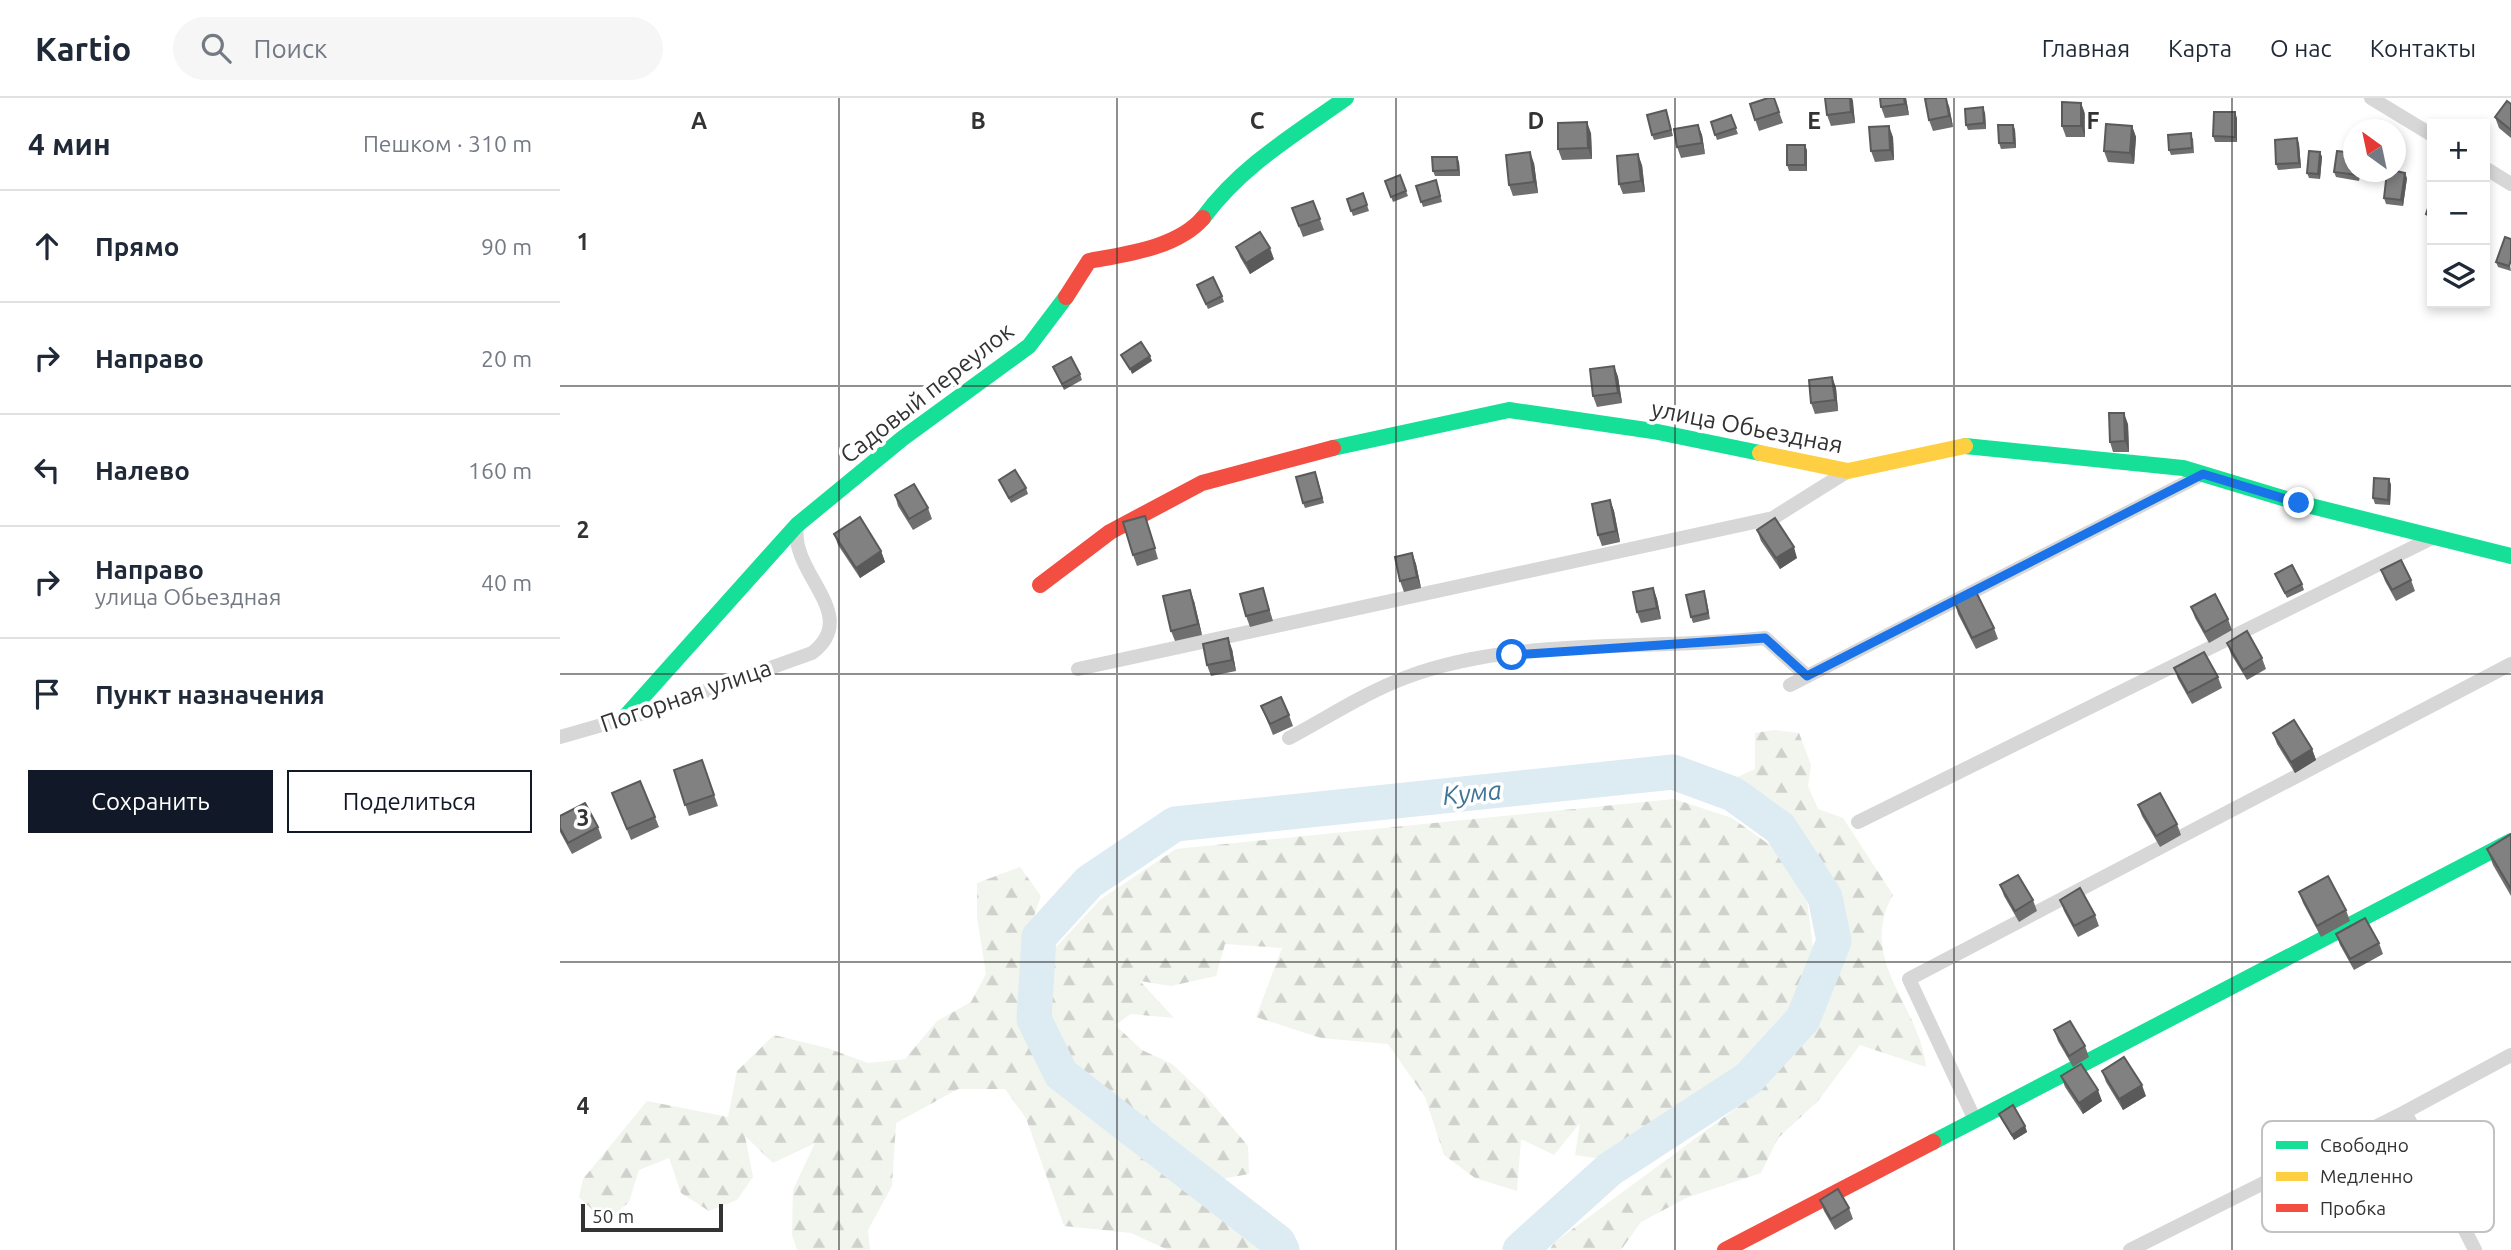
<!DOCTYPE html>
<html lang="ru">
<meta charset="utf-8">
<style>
body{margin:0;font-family:Ubuntu,sans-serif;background:#f6f6f7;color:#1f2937}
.controls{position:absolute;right:21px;top:21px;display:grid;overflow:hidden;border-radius:0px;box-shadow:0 4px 10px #0003}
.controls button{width:63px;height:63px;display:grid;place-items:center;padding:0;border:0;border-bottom:2px solid #e0e1e3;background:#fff;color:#1f2937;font:35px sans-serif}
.compass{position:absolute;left:1783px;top:21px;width:63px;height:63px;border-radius:50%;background:#fff;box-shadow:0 4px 10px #0003;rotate:327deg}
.scale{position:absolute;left:21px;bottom:18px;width:142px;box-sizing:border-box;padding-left:7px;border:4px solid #333;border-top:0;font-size:19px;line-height:24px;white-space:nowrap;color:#333;-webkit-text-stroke:5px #fff;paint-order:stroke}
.stop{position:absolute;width:21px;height:21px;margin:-16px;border:5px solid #1a73e8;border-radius:50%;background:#fff}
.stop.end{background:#1a73e8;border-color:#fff;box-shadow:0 2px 7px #0008}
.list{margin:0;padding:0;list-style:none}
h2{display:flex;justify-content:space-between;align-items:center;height:91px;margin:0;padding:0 28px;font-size:30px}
h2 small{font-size:23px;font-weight:400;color:#747a83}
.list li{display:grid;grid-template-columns:46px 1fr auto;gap:21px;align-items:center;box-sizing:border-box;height:112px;padding:0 28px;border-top:2px solid #e0e1e3}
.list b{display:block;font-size:26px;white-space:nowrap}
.list p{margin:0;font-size:23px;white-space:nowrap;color:#747a83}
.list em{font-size:23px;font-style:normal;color:#747a83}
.actions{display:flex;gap:14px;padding:21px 28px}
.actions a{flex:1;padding:16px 0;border:2px solid #111827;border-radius:0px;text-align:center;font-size:24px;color:#111827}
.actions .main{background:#111827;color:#fff}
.icon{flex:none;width:38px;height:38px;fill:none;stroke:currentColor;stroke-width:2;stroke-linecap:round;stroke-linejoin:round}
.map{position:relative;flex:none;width:1951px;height:1152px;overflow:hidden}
header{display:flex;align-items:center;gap:42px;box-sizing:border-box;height:98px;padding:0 35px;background:#fff;border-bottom:2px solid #e0e1e3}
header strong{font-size:33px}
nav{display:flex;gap:38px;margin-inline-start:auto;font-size:24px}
.search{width:490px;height:63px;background:#f6f6f7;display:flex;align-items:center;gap:18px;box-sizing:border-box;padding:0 24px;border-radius:38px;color:#747a83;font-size:26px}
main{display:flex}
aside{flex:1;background:#fff}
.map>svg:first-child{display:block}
.forest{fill:url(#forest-firs)}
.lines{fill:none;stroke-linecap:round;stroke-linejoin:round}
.river{stroke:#ddebf3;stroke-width:35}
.street{stroke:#d7d7d7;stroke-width:14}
.fast{stroke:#16e098;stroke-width:16}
.slow{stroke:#ffcf43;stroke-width:16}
.jam{stroke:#f24e42;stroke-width:16}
.wall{fill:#6f6f6f}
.shaded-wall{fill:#5a5a5a}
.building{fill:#818181;stroke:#5a5a5a;stroke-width:2}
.route{stroke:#1a73e8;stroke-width:9}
.grid{fill:none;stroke:#333;stroke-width:2;stroke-opacity:0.55}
.labels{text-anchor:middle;stroke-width:7;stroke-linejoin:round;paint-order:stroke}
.street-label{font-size:24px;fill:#333;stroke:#fff}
.water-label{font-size:26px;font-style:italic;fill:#3f7597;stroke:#fff}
.key{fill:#fff;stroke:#c2c2c2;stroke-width:2}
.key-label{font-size:19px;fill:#333}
.grid-label{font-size:23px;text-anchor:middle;font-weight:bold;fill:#333;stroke:#fff;stroke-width:7;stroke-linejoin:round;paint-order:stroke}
</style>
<header>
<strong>Kartio</strong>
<div class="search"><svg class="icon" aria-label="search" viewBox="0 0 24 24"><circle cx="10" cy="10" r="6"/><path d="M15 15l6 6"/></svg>Поиск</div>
<nav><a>Главная</a><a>Карта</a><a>О нас</a><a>Контакты</a></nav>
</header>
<main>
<aside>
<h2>4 мин<small>Пешком · 310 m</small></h2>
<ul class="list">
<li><svg class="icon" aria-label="ahead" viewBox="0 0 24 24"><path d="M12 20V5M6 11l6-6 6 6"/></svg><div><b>Прямо</b></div><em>90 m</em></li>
<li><svg class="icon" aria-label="right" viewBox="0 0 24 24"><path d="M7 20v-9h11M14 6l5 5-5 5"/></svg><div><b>Направо</b></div><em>20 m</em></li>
<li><svg class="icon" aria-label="left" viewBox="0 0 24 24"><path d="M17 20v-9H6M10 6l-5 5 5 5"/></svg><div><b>Налево</b></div><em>160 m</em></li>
<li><svg class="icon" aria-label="right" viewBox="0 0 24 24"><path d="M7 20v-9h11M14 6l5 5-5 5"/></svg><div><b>Направо</b><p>улица Обьездная</p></div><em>40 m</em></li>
<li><svg class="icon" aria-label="arrive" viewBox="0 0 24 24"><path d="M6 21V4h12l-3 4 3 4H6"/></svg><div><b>Пункт назначения</b></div></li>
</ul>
<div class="actions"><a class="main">Сохранить</a><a>Поделиться</a></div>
</aside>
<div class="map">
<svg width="1951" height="1152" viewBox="0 0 1951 1152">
<defs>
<pattern id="forest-firs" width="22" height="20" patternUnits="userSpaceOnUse" patternTransform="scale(1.75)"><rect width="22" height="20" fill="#f1f5ed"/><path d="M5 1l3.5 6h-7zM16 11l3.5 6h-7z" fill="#cfd2cc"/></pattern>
</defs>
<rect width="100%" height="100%" fill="#fff"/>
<!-- forest -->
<g class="forest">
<path d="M1214 632 1239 635 1251 667 1248 688 1258 711 1283 720 1333 797C1296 862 1360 907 1366 969L1300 947 1258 1003 1218 1040 1201 1075 1126 1100 1081 1124 1061 1152H989L995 1144 1190 1000 1252 926 1283 842 1275 797 1224 718 1195 693 1173 681 1195 671V635Z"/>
<polygon points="1114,701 1172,720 1224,757 1247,802 1253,850 1234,908 1179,967 1049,1062 1015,1057 1020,1025 994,1057 961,1041 957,1093 915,1080 884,1057 865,999 828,946 761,940 696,919 722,850 665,846 656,878 611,888 580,883 614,920 571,916 555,927 582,952 612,966 645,997 688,1048 689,1076 661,1081 517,971 490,916 495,850 541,801 616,751"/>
<polygon points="460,769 481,798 467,838 457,924 487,982 697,1146 699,1152 608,1152 571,1135 504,1128 466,1020 445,991 398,991 336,1025 332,1088 308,1132 310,1152 237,1152 232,1137 233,1092 255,1045 213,1065 185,1038 193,1079 177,1102 149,1113 121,1095 109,1060 79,1072 69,1104 45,1124 19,1099 23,1081 87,1003 168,1019 177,973 214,937 267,950 308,965 345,961 377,923 411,904 426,876 417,819 417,785"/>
</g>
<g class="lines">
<!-- river -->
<polyline class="river" points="722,1152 718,1144 501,976 474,921 479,839 529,784 615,726 1113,674 1173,696 1220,730 1265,799 1274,843 1243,921 1188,981 1050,1071 960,1152"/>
<!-- street -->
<g class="street">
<polyline points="1811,0 1872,37"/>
<polyline points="1925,70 1951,86"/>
<polyline points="518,571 1213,420 1288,373"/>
<polyline points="1230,587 1643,376"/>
<path d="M0 639 84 615 252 555C302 517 230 476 237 429"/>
<path d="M729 640C767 620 806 594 847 579 957 538 1089 553 1205 540L1247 578"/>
<polyline points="1298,724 1874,439"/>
<polyline points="1845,1014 1915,1152"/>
<polyline points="1415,1022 1349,881 1951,566"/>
<polyline points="1570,1152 1845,1014 1951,957"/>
</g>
<!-- fast -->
<g class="fast">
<path d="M643 120C681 68 734 37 786 0"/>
<polyline points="1405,348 1623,370 1739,405 1951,458"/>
<polyline points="773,350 949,312 1093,333 1200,355"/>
<polyline points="64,620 237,427 343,340 469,248 506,199"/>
<polyline points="1373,1044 1951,743"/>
</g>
<!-- slow -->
<polyline class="slow" points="1200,355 1288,373 1405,348"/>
<!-- jam -->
<g class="jam">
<path d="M506 199 529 163C566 156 617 150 643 120"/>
<polyline points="480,487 550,434 642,385 773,350"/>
<polyline points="1165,1152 1373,1044"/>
</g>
</g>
<!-- wall -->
<g class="wall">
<polygon points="1214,0 1223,25 1199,33 1190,6"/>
<polygon points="1265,0 1292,0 1295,25 1271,28 1267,17"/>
<polygon points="1320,0 1346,0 1349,17 1325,20 1321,9"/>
<polygon points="1521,5 1525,16 1525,39 1506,39 1502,28"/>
<polygon points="1951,6 1951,40 1939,30 1935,19"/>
<polygon points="1389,8 1393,29 1373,33 1369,22"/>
<polygon points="1425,15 1426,31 1408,32 1406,27"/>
<polygon points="1171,17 1178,36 1157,42 1151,24"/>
<polygon points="1108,18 1113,38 1094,42 1092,37"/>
<polygon points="1677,20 1677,44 1655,44 1653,38"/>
<polygon points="1138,27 1142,37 1145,56 1121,60 1117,49"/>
<polygon points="1453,27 1455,32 1456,50 1441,51 1439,45"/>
<polygon points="1572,28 1576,39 1574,66 1548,64 1544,53"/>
<polygon points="1031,35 1032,61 1002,62 998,51"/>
<polygon points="1333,39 1334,62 1315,64 1311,53"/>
<polygon points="1633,40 1634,55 1611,57 1609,52"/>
<polygon points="1737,40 1739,46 1741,70 1718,72 1716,66"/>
<polygon points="1247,52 1247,73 1229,73 1227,67"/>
<polygon points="1760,54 1762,59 1760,81 1749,80 1747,75"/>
<polygon points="899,64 900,78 875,78 873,73"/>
<polygon points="974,65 978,95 953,98 949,87"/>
<polygon points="1082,67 1085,94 1063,96 1059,86"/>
<polygon points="1774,74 1801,74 1799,83 1776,79"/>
<polygon points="1847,80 1843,108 1826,106 1824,100"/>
<polygon points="825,83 846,93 848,98 833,104"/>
<polygon points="856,88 878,88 882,104 863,109"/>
<polygon points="803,95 809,113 793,118 787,101"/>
<polygon points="1872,98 1872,123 1868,121 1866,116"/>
<polygon points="753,103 764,132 743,139 732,110"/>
<polygon points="1945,139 1951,173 1938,169 1936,164"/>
<polygon points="676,149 714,161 690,176 680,159"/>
<polygon points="637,187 662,198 664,204 648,211"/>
<polygon points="1054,268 1058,279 1062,305 1037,309 1033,298"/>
<polygon points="493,269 520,276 522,282 504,292"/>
<polygon points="1272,279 1276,290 1278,313 1255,316 1251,305"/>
<polygon points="1568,326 1569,354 1553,354 1550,344"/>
<polygon points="757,379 764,405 745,410 743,405"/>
<polygon points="1829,381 1831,387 1830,407 1815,406 1813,400"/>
<polygon points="439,382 466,390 468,396 451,405"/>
<polygon points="335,397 368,410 372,421 353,432 338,408"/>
<polygon points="1050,402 1054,413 1060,444 1042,448 1038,437"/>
<polygon points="589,429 598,461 577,468 573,457"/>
<polygon points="1197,432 1237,460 1220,471 1201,443"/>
<polygon points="274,436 321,453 325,464 300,480 278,447"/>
<polygon points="852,455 856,466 861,490 844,494 840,483"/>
<polygon points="1821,472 1851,482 1855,493 1836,503 1825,483"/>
<polygon points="1715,476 1742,486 1744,492 1727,500"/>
<polygon points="703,490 713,523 690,529 686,518"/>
<polygon points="1093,490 1097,501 1101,521 1081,525 1077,514"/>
<polygon points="1146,499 1150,521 1133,525 1131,519"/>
<polygon points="634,503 642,537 615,543 611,533"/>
<polygon points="1395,505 1434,530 1438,541 1416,551 1398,516"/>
<polygon points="1631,509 1668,521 1672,532 1649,545 1635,520"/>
<polygon points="1667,545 1702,560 1706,571 1687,582 1671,556"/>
<polygon points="672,551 676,573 651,578 647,567"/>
<polygon points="1614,570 1658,579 1662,590 1632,606 1618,581"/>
<polygon points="701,608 729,617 733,628 713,637"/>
<polygon points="1713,635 1752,651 1756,662 1735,675 1717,646"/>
<polygon points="142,662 158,708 129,718 114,672"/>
<polygon points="52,695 95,719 99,729 71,742"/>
<polygon points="1578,707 1617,726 1621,737 1600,749 1582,718"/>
<polygon points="0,718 38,729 42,740 12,756 0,734"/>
<polygon points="1951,736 1951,798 1933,767 1927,751"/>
<polygon points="1440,787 1473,802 1477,813 1459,824 1444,798"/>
<polygon points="1739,794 1786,812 1790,823 1761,839 1743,805"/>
<polygon points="1500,802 1535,817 1539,828 1518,839 1504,813"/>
<polygon points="1776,836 1819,845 1823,856 1794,872 1780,847"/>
<polygon points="1494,932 1525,948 1529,959 1513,969 1498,943"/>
<polygon points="1542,973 1586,998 1563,1012 1546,984"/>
<polygon points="1501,978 1542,1003 1523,1016 1505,989"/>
<polygon points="1439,1016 1465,1028 1467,1034 1454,1042 1441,1021"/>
<polygon points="1260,1102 1289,1110 1293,1121 1275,1132 1264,1113"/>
</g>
<!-- shaded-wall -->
<g class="shaded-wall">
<polygon points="1290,0 1292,0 1293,3 1295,25 1291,14"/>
<polygon points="1344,0 1346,0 1349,17 1345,6"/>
<polygon points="1386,0 1389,8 1393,29 1389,18"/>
<polygon points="1521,5 1525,16 1525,39 1521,28"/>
<polygon points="1423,9 1425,15 1426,31 1424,25"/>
<polygon points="1675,14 1677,20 1677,44 1675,39"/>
<polygon points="1027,24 1031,35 1032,61 1028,50"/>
<polygon points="1138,27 1142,37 1145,56 1142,45"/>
<polygon points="1453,27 1455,32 1456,50 1454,45"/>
<polygon points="1329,28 1333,39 1334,62 1330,52"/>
<polygon points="1572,28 1576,39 1574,66 1570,55"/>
<polygon points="1737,40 1739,46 1741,70 1739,65"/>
<polygon points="1245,47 1247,52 1247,73 1245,67"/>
<polygon points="970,54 974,65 978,95 974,84"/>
<polygon points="1760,54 1762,59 1760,81 1758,76"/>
<polygon points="1078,56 1082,67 1085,94 1081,83"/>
<polygon points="897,59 899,64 900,78 898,72"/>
<polygon points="1845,75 1847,80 1843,108 1841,102"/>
<polygon points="710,150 714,161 690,176 686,165"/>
<polygon points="590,258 592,263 572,276 570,271"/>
<polygon points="1054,268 1058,279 1062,305 1058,295"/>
<polygon points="1272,279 1276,290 1278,313 1275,302"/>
<polygon points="1564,315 1568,326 1569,354 1565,343"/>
<polygon points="1829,381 1831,387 1830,407 1828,402"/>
<polygon points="1050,402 1054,413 1060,444 1056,433"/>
<polygon points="1234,449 1237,460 1220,471 1216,460"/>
<polygon points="321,453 325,464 300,480 296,470"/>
<polygon points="852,455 856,466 861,490 857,479"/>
<polygon points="1093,490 1097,501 1101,521 1097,510"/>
<polygon points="630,492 634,503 642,537 638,526"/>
<polygon points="668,540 672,551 676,573 672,562"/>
<polygon points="1752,651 1756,662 1735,675 1731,664"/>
<polygon points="1582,987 1586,998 1563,1012 1559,1001"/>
<polygon points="1538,992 1542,1003 1523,1016 1519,1005"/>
<polygon points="1465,1028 1467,1034 1454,1042 1452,1037"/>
</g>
<!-- building -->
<g class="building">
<polygon points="1208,0 1214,0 1219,14 1195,22 1190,6"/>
<polygon points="1265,0 1290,0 1291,14 1267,17"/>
<polygon points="1320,0 1344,0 1345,6 1321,9"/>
<polygon points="1369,0 1386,0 1389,18 1369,22 1365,1"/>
<polygon points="1947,3 1951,6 1951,32 1935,19"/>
<polygon points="1502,4 1521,5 1521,28 1502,28"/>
<polygon points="1423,9 1424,25 1406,27 1405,11"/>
<polygon points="1106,12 1111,32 1092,37 1087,17"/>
<polygon points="1654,14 1675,14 1675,39 1653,38"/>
<polygon points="1171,17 1176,30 1155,37 1151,24"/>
<polygon points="1027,24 1028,50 998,51 998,25"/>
<polygon points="1546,26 1572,28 1570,55 1544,53"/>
<polygon points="1138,27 1142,45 1117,49 1114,31"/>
<polygon points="1438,27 1453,27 1454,45 1439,45"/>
<polygon points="1329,28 1330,52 1311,53 1309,29"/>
<polygon points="1631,35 1632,50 1609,52 1608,37"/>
<polygon points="1737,40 1739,65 1716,66 1715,42"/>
<rect x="1227" y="47" width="18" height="20"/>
<polygon points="1749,53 1760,54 1758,76 1747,75"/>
<polygon points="1777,53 1794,55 1794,74 1798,74 1797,77 1774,74"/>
<polygon points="970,54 974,84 949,87 946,57"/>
<polygon points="1078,56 1081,83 1059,86 1057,58"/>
<polygon points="872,59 897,59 898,72 873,73"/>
<polygon points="1836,73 1845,75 1841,102 1824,100 1827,74"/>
<polygon points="840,77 846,93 831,99 825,83"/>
<polygon points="876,82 880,98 861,104 856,88"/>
<polygon points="803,95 807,107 791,113 787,101"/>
<polygon points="1872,98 1872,118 1866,116"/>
<polygon points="753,103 760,121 739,128 732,110"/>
<polygon points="700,134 710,150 686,165 676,149"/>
<polygon points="1945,139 1951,141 1951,162 1949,168 1936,164"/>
<polygon points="653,179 662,198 646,206 637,187"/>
<polygon points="581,244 590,258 570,271 561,257"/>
<polygon points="511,259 520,276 502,286 493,269"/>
<polygon points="1054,268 1058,295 1033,298 1030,271"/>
<polygon points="1272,279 1275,302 1251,305 1249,282"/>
<polygon points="1549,315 1564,315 1565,343 1550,344"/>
<polygon points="455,372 466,390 449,400 439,382"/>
<polygon points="755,374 762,400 743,405 736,379"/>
<polygon points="1814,380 1829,381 1828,402 1813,400"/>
<polygon points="354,386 368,410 349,421 335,397"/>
<polygon points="1050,402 1056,433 1038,437 1032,406"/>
<polygon points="585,418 595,450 573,457 563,424"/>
<polygon points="300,419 321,453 296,470 274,436"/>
<polygon points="1215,420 1234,449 1216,460 1197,432"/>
<polygon points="852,455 857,479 840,483 835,459"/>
<polygon points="1841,462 1851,482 1832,492 1821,472"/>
<polygon points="1732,467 1742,486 1725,495 1715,476"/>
<polygon points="703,490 709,512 686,518 680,496"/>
<polygon points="1093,490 1097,510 1077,514 1073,494"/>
<polygon points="630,492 638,526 611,533 603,498"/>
<polygon points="1144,493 1148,515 1131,519 1126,497"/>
<polygon points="1416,494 1434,530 1412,540 1395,505"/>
<polygon points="1655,496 1668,521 1645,534 1631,509"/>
<polygon points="1687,533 1702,560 1683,572 1667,545"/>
<polygon points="668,540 672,562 647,567 643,546"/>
<polygon points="1644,554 1658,579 1628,595 1614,570"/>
<polygon points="721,599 729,617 710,626 701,608"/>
<polygon points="1734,622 1752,651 1731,664 1713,635"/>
<polygon points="142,662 154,697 125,707 114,672"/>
<polygon points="80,683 95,719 67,731 52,695"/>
<polygon points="1600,695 1617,726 1596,738 1578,707"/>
<polygon points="25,705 38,729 8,745 0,730 0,718"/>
<polygon points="1951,736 1951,791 1927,751"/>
<polygon points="1458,777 1473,802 1455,813 1440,787"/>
<polygon points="1768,778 1786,812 1757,828 1739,794"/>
<polygon points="1520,790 1535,817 1514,828 1500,802"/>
<polygon points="1805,820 1819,845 1790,861 1776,836"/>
<polygon points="1510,923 1525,948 1509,958 1494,932"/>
<polygon points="1564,959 1582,987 1559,1001 1542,973"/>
<polygon points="1521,966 1538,992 1519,1005 1501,978"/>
<polygon points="1453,1007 1465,1028 1452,1037 1439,1016"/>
<polygon points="1278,1091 1289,1110 1271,1121 1260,1102"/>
</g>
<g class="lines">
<!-- route -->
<polyline class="route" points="952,557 1205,540 1247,578 1643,376 1739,405"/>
</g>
<!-- grid -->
<path class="grid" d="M279 0V1152M557 0V1152M836 0V1152M1115 0V1152M1394 0V1152M1672 0V1152M0 288H1951M0 576H1951M0 864H1951"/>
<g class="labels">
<!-- street labels -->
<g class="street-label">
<text transform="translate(367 295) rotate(-38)" y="8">Садовый переулок</text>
<text transform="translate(1187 329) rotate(11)" y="8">улица Обьездная</text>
<text transform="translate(126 598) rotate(-19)" y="8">Погорная улица</text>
</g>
<!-- water labels -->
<g class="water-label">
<text transform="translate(912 695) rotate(-6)" y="9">Кума</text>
</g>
</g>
<!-- legend -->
<rect x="1702" y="1023" width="232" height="111" rx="10" class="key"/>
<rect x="1716" y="1043" width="32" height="8" fill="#16e098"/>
<rect x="1716" y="1074" width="32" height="9" fill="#ffcf43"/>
<rect x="1716" y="1106" width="32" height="8" fill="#f24e42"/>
<g class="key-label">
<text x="1760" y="1054">Свободно</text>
<text x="1760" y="1085">Медленно</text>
<text x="1760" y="1117">Пробка</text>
</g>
<g class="grid-label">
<text x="139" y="31">A</text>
<text x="418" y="31">B</text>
<text x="697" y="31">C</text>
<text x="976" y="31">D</text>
<text x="1254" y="31">E</text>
<text x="1533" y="31">F</text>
<text x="23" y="152">1</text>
<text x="23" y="440">2</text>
<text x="23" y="728">3</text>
<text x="23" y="1016">4</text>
</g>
</svg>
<div class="controls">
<button>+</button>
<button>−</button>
<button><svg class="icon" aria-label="layers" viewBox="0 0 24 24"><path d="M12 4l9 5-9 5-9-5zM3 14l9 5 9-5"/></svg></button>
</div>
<svg class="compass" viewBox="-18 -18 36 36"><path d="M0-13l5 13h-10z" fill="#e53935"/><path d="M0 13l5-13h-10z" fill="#747a83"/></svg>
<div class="scale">50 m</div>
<div class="stop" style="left:952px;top:557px"></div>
<div class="stop end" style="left:1739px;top:405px"></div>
</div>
</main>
